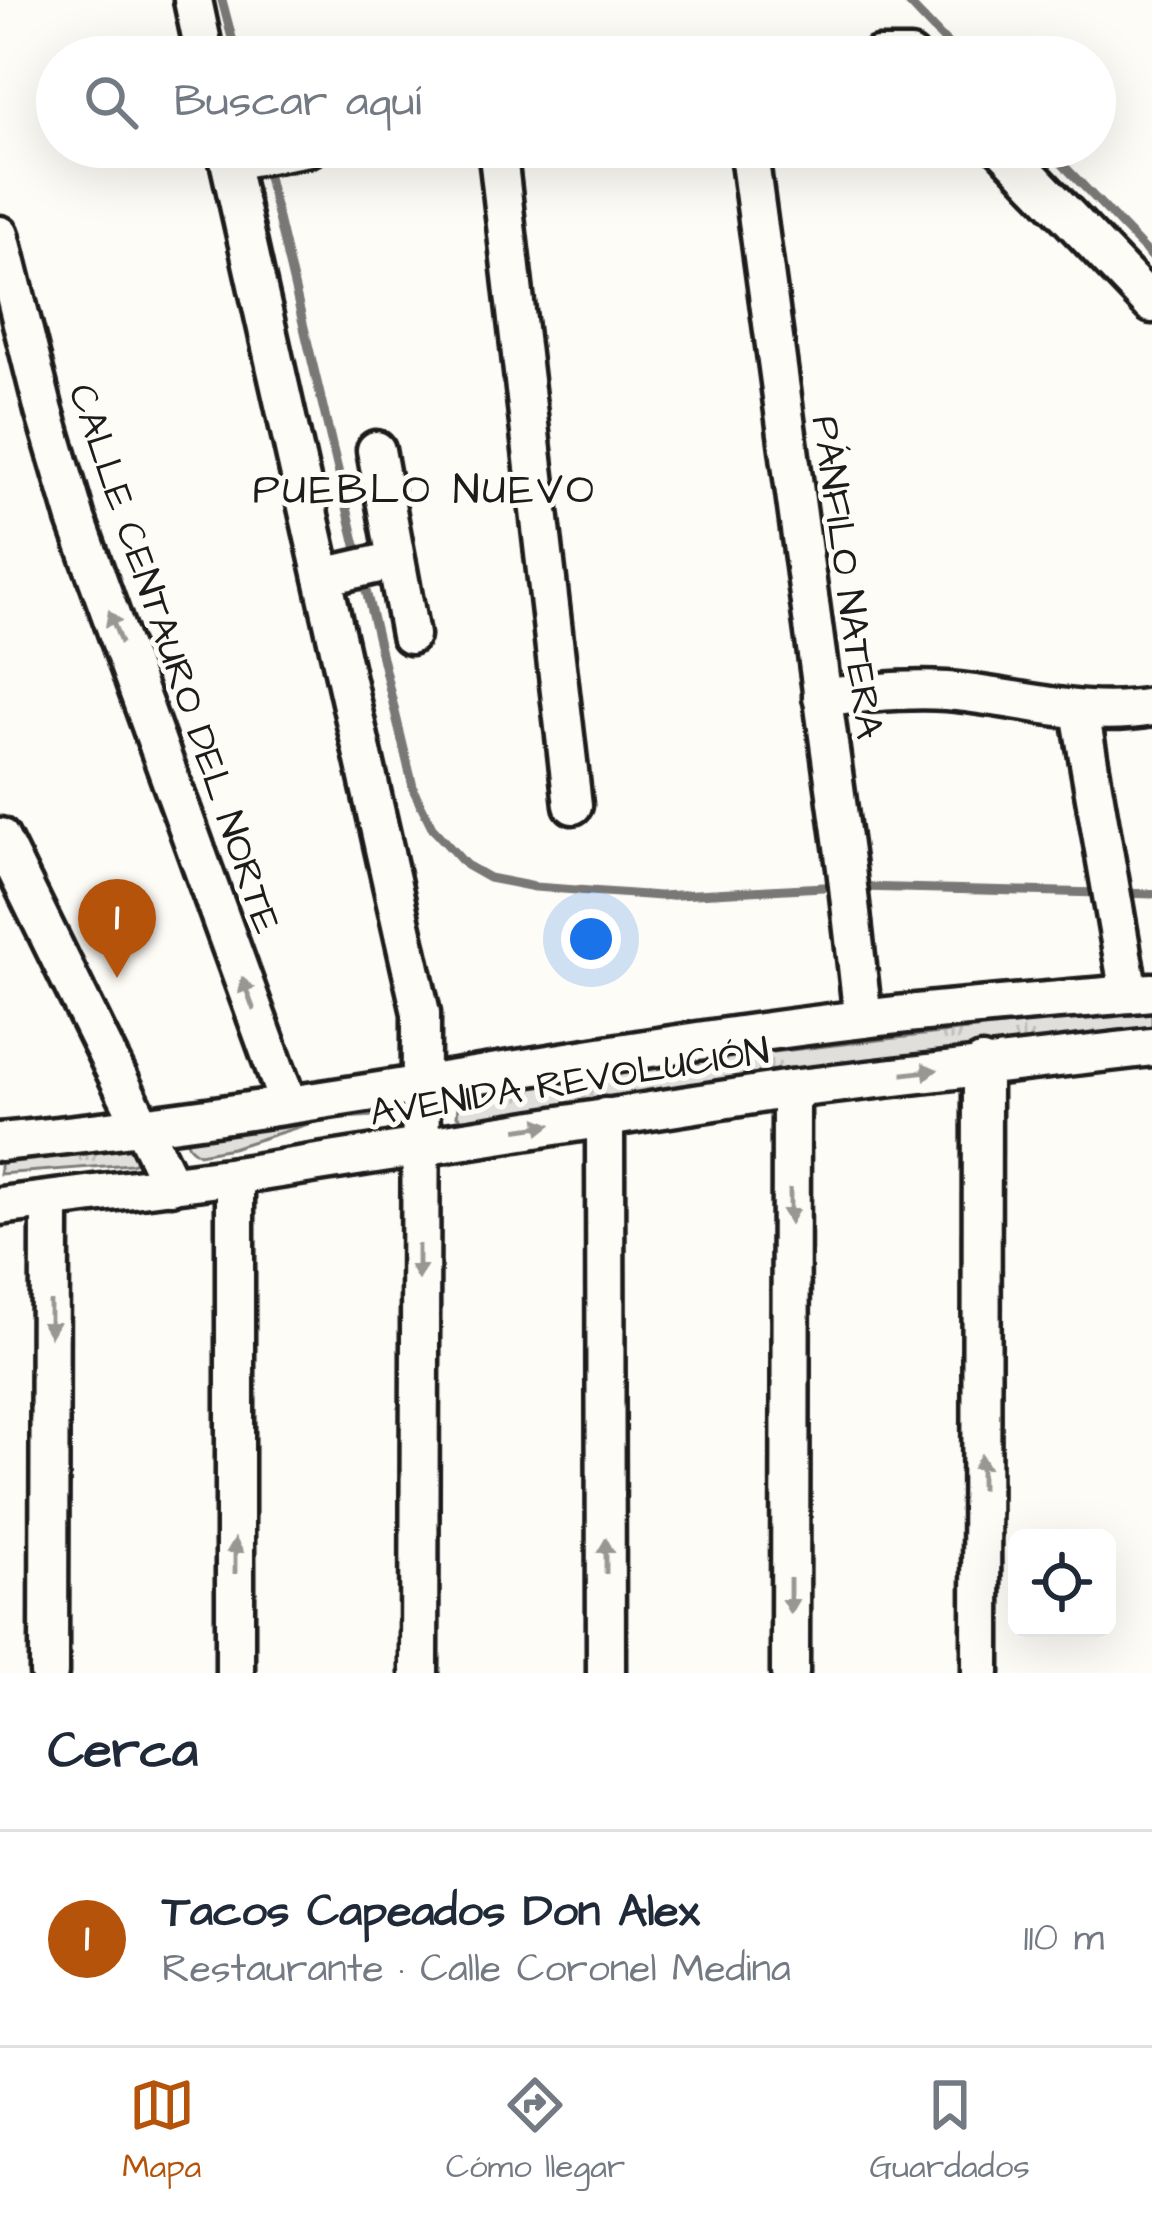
<!DOCTYPE html>
<html lang="es">
<meta charset="utf-8">
<style>
body{margin:0;font-family:"Architects Daughter",sans-serif;background:#f2f2f3;color:#1f2937}
.controls{position:absolute;right:36px;bottom:36px;display:grid;overflow:hidden;border-radius:18px;box-shadow:0 12px 48px #0002}
.controls button{width:108px;height:108px;display:grid;place-items:center;padding:0;border:0;border-bottom:3px solid #e0e1e3;background:#fff;color:#1f2937;font:60px sans-serif}
.you{position:absolute;left:591px;top:939px;width:42px;height:42px;margin:-30px;border:9px solid #fff;border-radius:50%;background:#1a73e8;box-shadow:0 0 0 18px #1a73e833}
.badge{display:grid;place-items:center;width:78px;height:78px;border-radius:50%;background:#b45309;color:#fff;font-size:39px;font-weight:700}
.pin{position:absolute;translate:-50% -99px;filter:drop-shadow(0 3px 6px #0008)}
.pin::after{content:'';position:absolute;top:63px;width:42px;height:36px;background:inherit;clip-path:polygon(0 0,100% 0,50% 100%)}
.list{margin:0;padding:0;list-style:none}
h2{display:flex;justify-content:space-between;align-items:center;height:156px;margin:0;padding:0 48px;font-size:51px}
h2 small{font-size:39px;font-weight:400;color:#747a83}
.list li{display:grid;grid-template-columns:78px 1fr auto;gap:36px;align-items:center;box-sizing:border-box;height:216px;padding:0 48px;border-top:3px solid #e0e1e3}
.list b{display:block;font-size:45px;white-space:nowrap}
.list p{margin:0;font-size:39px;white-space:nowrap;color:#747a83}
.list em{font-size:39px;font-style:normal;color:#747a83}
.icon{flex:none;width:66px;height:66px;fill:none;stroke:currentColor;stroke-width:2;stroke-linecap:round;stroke-linejoin:round}
.map{position:relative;flex:none;width:1152px;height:1673px;overflow:hidden}
.search{position:absolute;background:#fff;box-shadow:0 12px 48px #0002;left:36px;right:36px;top:36px;height:132px;display:flex;align-items:center;gap:30px;box-sizing:border-box;padding:0 42px;border-radius:66px;color:#747a83;font-size:45px}
.sheet{height:372px;background:#fff}
nav{display:flex;justify-content:space-around;align-items:center;box-sizing:border-box;height:168px;border-top:3px solid #e0e1e3;background:#fff;font-size:33px;color:#747a83}
nav a{display:grid;justify-items:center;gap:6px}
nav .on{color:#b45309}
.map>svg:first-child{display:block}
.grass{fill:url(#grass-tufts);stroke:#7e7e7c;stroke-width:3}
.lines{fill:none;stroke-linecap:round;stroke-linejoin:round}
.stream{stroke:#797876;stroke-width:9}
.minor-casing{stroke:#1c1c1c;stroke-width:45}
.minor{stroke:#fdfcf7;stroke-width:36}
.oneway{fill:#989794}
.labels{text-anchor:middle;stroke-width:10;stroke-linejoin:round;paint-order:stroke}
.street-label{font-size:39px;fill:#1c1c1c;stroke:#fdfcf7}
.neighbourhood-label{font-size:42px;letter-spacing:3px;fill:#1c1c1c;stroke:#fdfcf7}
</style>
<div class="map">
<svg width="1152" height="1673" viewBox="0 0 1152 1673">
<defs>
<pattern id="grass-tufts" width="24" height="20" patternUnits="userSpaceOnUse" patternTransform="scale(3)"><rect width="24" height="20" fill="#e0dfdb"/><path d="M3 7l-1-3M5 7V3M7 7l1-3M15 17l-1-3M17 17v-4M19 17l1-3" fill="none" stroke="#c0bfbb"/></pattern>
</defs>
<rect width="100%" height="100%" fill="#fdfcf7"/>
<filter id="ink" filterUnits="userSpaceOnUse"><feTurbulence type="fractalNoise" baseFrequency=".00833" numOctaves="2"/><feDisplacementMap in="SourceGraphic" scale="24" xChannelSelector="R" yChannelSelector="G"/><feConvolveMatrix kernelMatrix="1 2 1 2 8 2 1 2 1" color-interpolation-filters="sRGB"/></filter>
<g filter="url(#ink)">
<!-- grass -->
<g class="grass">
<polygon points="1152,1009 1152,1044 467,1122 457,1116 459,1096 729,1057"/>
<path d="M378 1099 389 1110 375 1116 324 1119 232 1148 199 1154C189 1148 185 1144 187 1132Z"/>
<polygon points="133,1141 145,1159 131,1164 0,1174 0,1147"/>
</g>
<g class="lines">
<!-- stream -->
<g class="stream">
<polyline points="222,0 237,57"/>
<polyline points="906,0 960,57"/>
<polyline points="1046,147 1152,257"/>
<polyline points="265,164 360,562"/>
<polyline points="363,578 414,791 433,829 466,865 489,878 535,887 660,896 842,886"/>
<polyline points="859,887 1100,893"/>
<polyline points="1123,893 1152,894"/>
</g>
<defs>
<g id="minor">
<polyline points="193,0 205,57"/>
<polyline points="878,57 910,57"/>
<polyline points="226,147 421,1013 419,1673"/>
<polyline points="497,147 573,805"/>
<polyline points="748,147 846,868 863,1019"/>
<polyline points="1002,147 1152,304"/>
<polyline points="229,161 309,147"/>
<polyline points="0,235 44,411 76,519 288,1104"/>
<polyline points="376,450 410,635"/>
<polyline points="323,577 396,560"/>
<path d="M822 697C863 694 905 688 946 691 1016 696 1081 720 1152 707"/>
<polyline points="1080,711 1129,994"/>
<polyline points="0,837 171,1185"/>
<polyline points="605,1117 606,1673"/>
<path d="M0 1142C289 1114 574 1053 863 1019 959 1007 1056 1001 1152 992"/>
<polyline points="235,1176 235,1673"/>
<polyline points="0,1206 235,1176 791,1089 1152,1047"/>
<polyline points="49,1673 50,1202"/>
<polyline points="790,1673 791,1089"/>
<polyline points="981,1673 982,1064"/>
</g>
</defs>
<!-- minor casing -->
<use href="#minor" class="minor-casing"/>
<!-- minor -->
<use href="#minor" class="minor"/>
</g>
<!-- one-way arrows -->
<defs><path id="oneway-solid" d="M-6-.8H1V-3.2L6.5 0L1 3.2V.8H-6Z" transform="scale(3)"/></defs>
<g class="oneway">
<use href="#oneway-solid" transform="translate(115 627) rotate(-110)"/>
<use href="#oneway-solid" transform="translate(248 994) rotate(-110)"/>
<use href="#oneway-solid" transform="translate(920 1072) rotate(-7)"/>
<use href="#oneway-solid" transform="translate(534 1127) rotate(-8)"/>
<use href="#oneway-solid" transform="translate(790 1206) rotate(90)"/>
<use href="#oneway-solid" transform="translate(418 1262) rotate(90)"/>
<use href="#oneway-solid" transform="translate(50 1319) rotate(90)"/>
<use href="#oneway-solid" transform="translate(981 1472) rotate(-90)"/>
<use href="#oneway-solid" transform="translate(235 1556) rotate(-90)"/>
<use href="#oneway-solid" transform="translate(606 1556) rotate(-90)"/>
<use href="#oneway-solid" transform="translate(790 1596) rotate(90)"/>
</g>
</g>
<g class="labels">
<!-- street labels -->
<g class="street-label">
<text transform="translate(849 577) rotate(82)" y="14">PÁNFILO NATERA</text>
<text transform="translate(176 658) rotate(71)" y="14">CALLE CENTAURO DEL NORTE</text>
<text transform="translate(569 1080) rotate(-9)" y="14">AVENIDA REVOLUCIÓN</text>
</g>
<!-- neighbourhood labels -->
<g class="neighbourhood-label">
<text x="425" y="503">PUEBLO NUEVO</text>
</g>
</g>
</svg>
<div class="controls">
<button><svg class="icon" aria-label="locate" viewBox="0 0 24 24"><circle cx="12" cy="12" r="6"/><path d="M12 2v4M12 18v4M2 12h4M18 12h4"/></svg></button>
</div>
<div class="you"></div>
<div class="pin badge" style="left:117px;top:978px">1</div>
<div class="search"><svg class="icon" aria-label="search" viewBox="0 0 24 24"><circle cx="10" cy="10" r="6"/><path d="M15 15l6 6"/></svg>Buscar aquí</div>
</div>
<section class="sheet">
<h2>Cerca<small></small></h2>
<ul class="list">
<li><span class="badge">1</span><div><b>Tacos Capeados Don Alex</b><p>Restaurante · Calle Coronel Medina</p></div><em>110 m</em></li>
</ul>
</section>
<nav>
<a class="on"><svg class="icon" aria-label="map" viewBox="0 0 24 24"><path d="M3 6l6-2 6 2 6-2v14l-6 2-6-2-6 2zM9 4v14M15 6v14"/></svg>Mapa</a>
<a><svg class="icon" aria-label="directions" viewBox="0 0 24 24"><path d="M12 3l9 9-9 9-9-9zM9 14v-3h6M13 9l2 2-2 2"/></svg>Cómo llegar</a>
<a><svg class="icon" aria-label="saved" viewBox="0 0 24 24"><path d="M7 4h10v16l-5-4-5 4z"/></svg>Guardados</a>
</nav>
